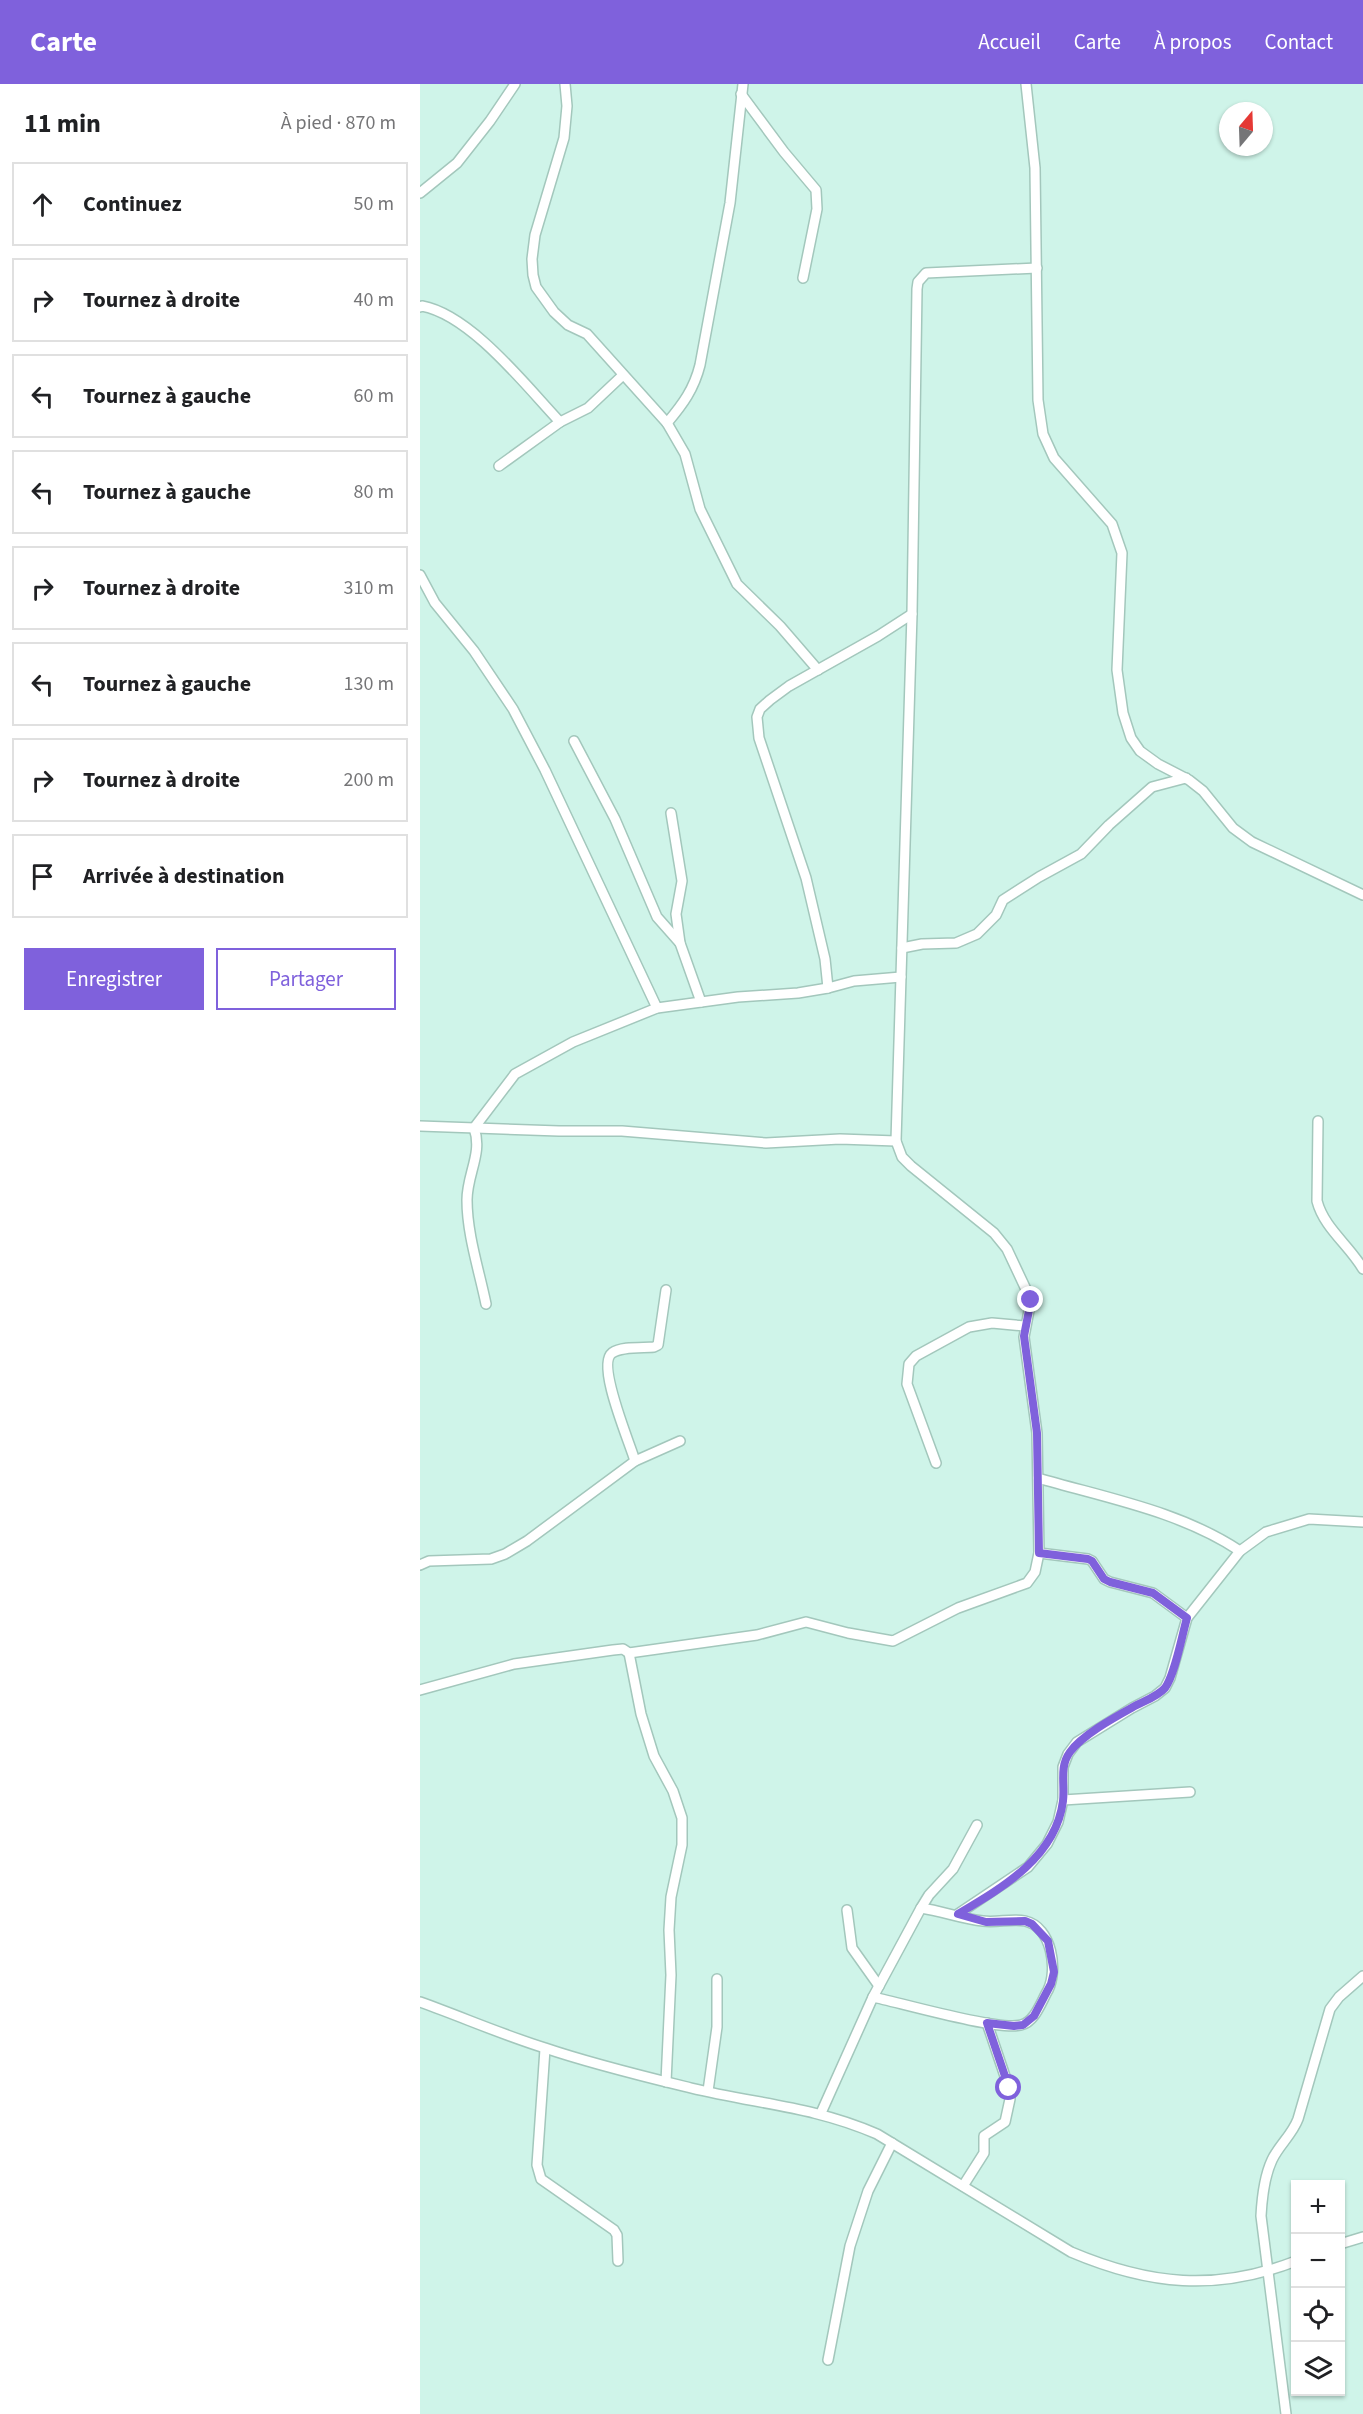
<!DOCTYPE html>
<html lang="fr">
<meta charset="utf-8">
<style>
body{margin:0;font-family:"Source Sans 3",sans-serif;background:#f6f6f6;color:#202124}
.controls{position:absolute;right:18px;bottom:18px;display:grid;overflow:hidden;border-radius:0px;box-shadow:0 2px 4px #0004}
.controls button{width:54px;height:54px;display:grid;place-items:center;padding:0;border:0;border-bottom:2px solid #e0e0e0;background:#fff;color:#202124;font:30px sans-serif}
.compass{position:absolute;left:799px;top:18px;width:54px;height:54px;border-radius:50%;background:#fff;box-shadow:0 2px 4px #0004;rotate:19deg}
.stop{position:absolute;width:18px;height:18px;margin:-14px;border:4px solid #7f61dc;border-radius:50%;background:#fff}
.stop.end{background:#7f61dc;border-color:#fff;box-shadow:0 2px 6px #0008}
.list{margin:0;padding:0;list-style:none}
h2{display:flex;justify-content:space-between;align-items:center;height:78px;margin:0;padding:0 24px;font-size:26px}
h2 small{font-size:20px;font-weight:400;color:#757577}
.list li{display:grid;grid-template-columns:39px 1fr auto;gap:18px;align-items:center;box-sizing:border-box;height:84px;margin:0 12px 12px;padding:0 12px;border:2px solid #e0e0e0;border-radius:0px}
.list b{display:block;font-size:22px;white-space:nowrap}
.list em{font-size:20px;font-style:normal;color:#757577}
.actions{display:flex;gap:12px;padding:18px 24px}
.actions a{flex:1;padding:14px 0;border:2px solid #7f61dc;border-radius:0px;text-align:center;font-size:21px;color:#7f61dc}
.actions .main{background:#7f61dc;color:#fff}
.icon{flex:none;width:33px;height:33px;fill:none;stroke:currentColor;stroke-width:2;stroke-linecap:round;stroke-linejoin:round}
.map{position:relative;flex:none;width:943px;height:2330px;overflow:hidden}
header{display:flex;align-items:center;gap:36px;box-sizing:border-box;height:84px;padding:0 30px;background:#7f61dc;color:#fff}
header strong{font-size:28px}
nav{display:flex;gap:33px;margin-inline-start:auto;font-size:21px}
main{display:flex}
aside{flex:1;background:#fff}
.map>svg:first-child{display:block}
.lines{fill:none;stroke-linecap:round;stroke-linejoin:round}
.minor-casing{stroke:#a3c7bc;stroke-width:12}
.minor{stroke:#fff;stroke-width:9}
.route{stroke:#7f61dc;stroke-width:8}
</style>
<header>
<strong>Carte</strong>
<nav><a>Accueil</a><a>Carte</a><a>À propos</a><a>Contact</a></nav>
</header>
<main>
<aside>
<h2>11 min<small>À pied · 870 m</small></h2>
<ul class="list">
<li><svg class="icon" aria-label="ahead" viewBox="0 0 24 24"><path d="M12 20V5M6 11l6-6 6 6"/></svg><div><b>Continuez</b></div><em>50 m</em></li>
<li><svg class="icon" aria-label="right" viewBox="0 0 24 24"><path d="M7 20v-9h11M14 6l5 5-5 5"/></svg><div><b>Tournez à droite</b></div><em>40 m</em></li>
<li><svg class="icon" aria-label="left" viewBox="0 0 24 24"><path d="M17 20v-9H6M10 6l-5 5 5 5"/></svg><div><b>Tournez à gauche</b></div><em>60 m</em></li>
<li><svg class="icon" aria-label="left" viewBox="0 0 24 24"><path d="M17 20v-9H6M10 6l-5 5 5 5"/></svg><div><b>Tournez à gauche</b></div><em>80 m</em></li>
<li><svg class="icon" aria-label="right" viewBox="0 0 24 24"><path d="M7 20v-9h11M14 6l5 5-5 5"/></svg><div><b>Tournez à droite</b></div><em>310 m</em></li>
<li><svg class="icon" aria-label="left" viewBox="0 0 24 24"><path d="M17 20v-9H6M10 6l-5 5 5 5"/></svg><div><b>Tournez à gauche</b></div><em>130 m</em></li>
<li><svg class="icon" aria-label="right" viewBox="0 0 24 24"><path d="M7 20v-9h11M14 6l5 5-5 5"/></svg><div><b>Tournez à droite</b></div><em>200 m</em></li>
<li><svg class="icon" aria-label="arrive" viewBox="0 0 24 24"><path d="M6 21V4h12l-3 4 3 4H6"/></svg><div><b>Arrivée à destination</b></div></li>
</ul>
<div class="actions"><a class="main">Enregistrer</a><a>Partager</a></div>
</aside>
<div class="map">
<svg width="943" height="2330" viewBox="0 0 943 2330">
<rect width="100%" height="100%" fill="#cff4e9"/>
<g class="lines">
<defs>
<g id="minor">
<polyline points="145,0 147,22 144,54 115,151 112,175 113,191 116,203 134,228 148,241 167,250 247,339 265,370 280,425 317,500 360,542 398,586"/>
<polyline points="606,0 615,84 618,316 623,350 634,374 692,440 702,469 697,586 703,629 711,654 720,667 738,680 769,696 783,707 813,744 832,758 943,811"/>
<polyline points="321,10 364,68 396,106 397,125 383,194"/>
<polyline points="0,109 37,79 70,37 95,0"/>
<path d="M0 223 2 222C51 231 106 302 140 338L168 324 203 291"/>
<path d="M247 339C263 320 274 305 280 281L310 119 323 0"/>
<polyline points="79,382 140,338"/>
<polyline points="0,491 15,519 54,567 93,625 125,686 237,924"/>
<polyline points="154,657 195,735 237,833 260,859"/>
<polyline points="251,729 262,797 256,830 260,859 281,918"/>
<polyline points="482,864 502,860 536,859 557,850 576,831 583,816 619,793 661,770 689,741 732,703 766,694"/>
<polyline points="408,904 405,875 386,794 339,654 337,633 340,625 350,616 369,602 458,552 492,530"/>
<path d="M898 1037 897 1117C904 1144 929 1161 943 1185"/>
<polyline points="0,1042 139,1047 202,1047 346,1059 420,1055 476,1057"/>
<path d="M66 1220C59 1186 47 1150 47 1116 47 1090 63 1069 54 1044L95 990 153 958 237 924 318 913 378 909 408 904 434 897 481 893"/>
<path d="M215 1377C210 1359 176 1281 192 1269 202 1262 222 1264 234 1263L238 1261 246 1206"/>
<polyline points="516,1379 487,1300 489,1280 496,1272 549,1243 572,1239 605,1242"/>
<path d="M618 1394C686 1414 760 1427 820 1467"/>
<polyline points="619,1469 668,1475 672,1477 684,1495 690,1498 733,1509 767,1534"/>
<polyline points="0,1481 9,1477 71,1475 85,1470 107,1457 215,1377 260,1357"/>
<polyline points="209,1569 221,1630 234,1672 253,1707 262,1734 262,1761 251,1813 249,1846 251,1891 246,1998"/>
<polyline points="0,1606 94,1580 193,1566 203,1565 209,1569 337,1551 386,1538 428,1549 473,1557 538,1524 607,1499 615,1488 619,1469 617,1349 604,1253 611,1216 587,1165 574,1149 491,1082 482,1073 476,1057 492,530 497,205 498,198 506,189 617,184"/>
<polyline points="643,1716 770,1708"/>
<polyline points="427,1826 432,1864 459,1902"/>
<polyline points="538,1830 608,1783 627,1760 638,1738 643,1716 643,1683 648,1670 657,1658 712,1624 735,1612 745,1604 750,1594 767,1534 820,1467 846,1448 889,1435 943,1438"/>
<path d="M453 1913C481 1919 578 1947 601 1941 615 1938 621 1918 628 1906 638 1886 632 1843 605 1837 592 1834 577 1839 563 1837 543 1835 522 1827 501 1824"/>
<path d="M0 1918C42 1933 83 1951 125 1964 172 1980 222 1992 271 2004 336 2020 393 2022 457 2050L651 2168C729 2201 796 2208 876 2177"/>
<polyline points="125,1965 117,2081 121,2095 194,2146 197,2151 198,2177"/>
<polyline points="288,2007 297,1943 297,1895"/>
<polyline points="401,2029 453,1913 501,1824 509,1811 533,1785 557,1741"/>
<polyline points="543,2102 564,2069 564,2052 585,2038 590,2015 589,2004 567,1939"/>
<polyline points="920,2160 943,2153"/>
<polyline points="408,2276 430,2162 448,2107 472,2059"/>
<path d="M866 2330 841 2132C842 2113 844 2093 852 2076 859 2061 872 2051 878 2035L910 1925 919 1913 943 1892"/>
</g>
</defs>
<!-- minor casing -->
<use href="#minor" class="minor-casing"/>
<!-- minor -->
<use href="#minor" class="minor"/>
</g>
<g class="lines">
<!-- route -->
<path class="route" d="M589 2004 567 1939 594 1942 603 1941 614 1932 631 1900 634 1888 628 1857 612 1840 605 1837 566 1838 538 1830C582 1804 636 1773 643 1717 645 1700 639 1683 650 1668 662 1651 695 1633 713 1623 724 1617 737 1613 745 1604 755 1591 762 1551 767 1534L733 1509 690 1498 684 1495 672 1477 668 1475 619 1469 617 1349 604 1252 611 1216"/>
</g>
</svg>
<div class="controls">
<button>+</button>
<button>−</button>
<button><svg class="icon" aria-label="locate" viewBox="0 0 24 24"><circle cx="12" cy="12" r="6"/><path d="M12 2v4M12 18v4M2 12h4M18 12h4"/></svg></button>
<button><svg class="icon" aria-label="layers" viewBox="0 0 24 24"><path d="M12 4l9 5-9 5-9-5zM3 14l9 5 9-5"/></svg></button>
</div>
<svg class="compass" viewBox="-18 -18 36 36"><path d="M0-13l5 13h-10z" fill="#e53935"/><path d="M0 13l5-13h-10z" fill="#757577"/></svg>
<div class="stop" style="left:589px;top:2004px"></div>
<div class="stop end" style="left:611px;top:1216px"></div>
</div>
</main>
